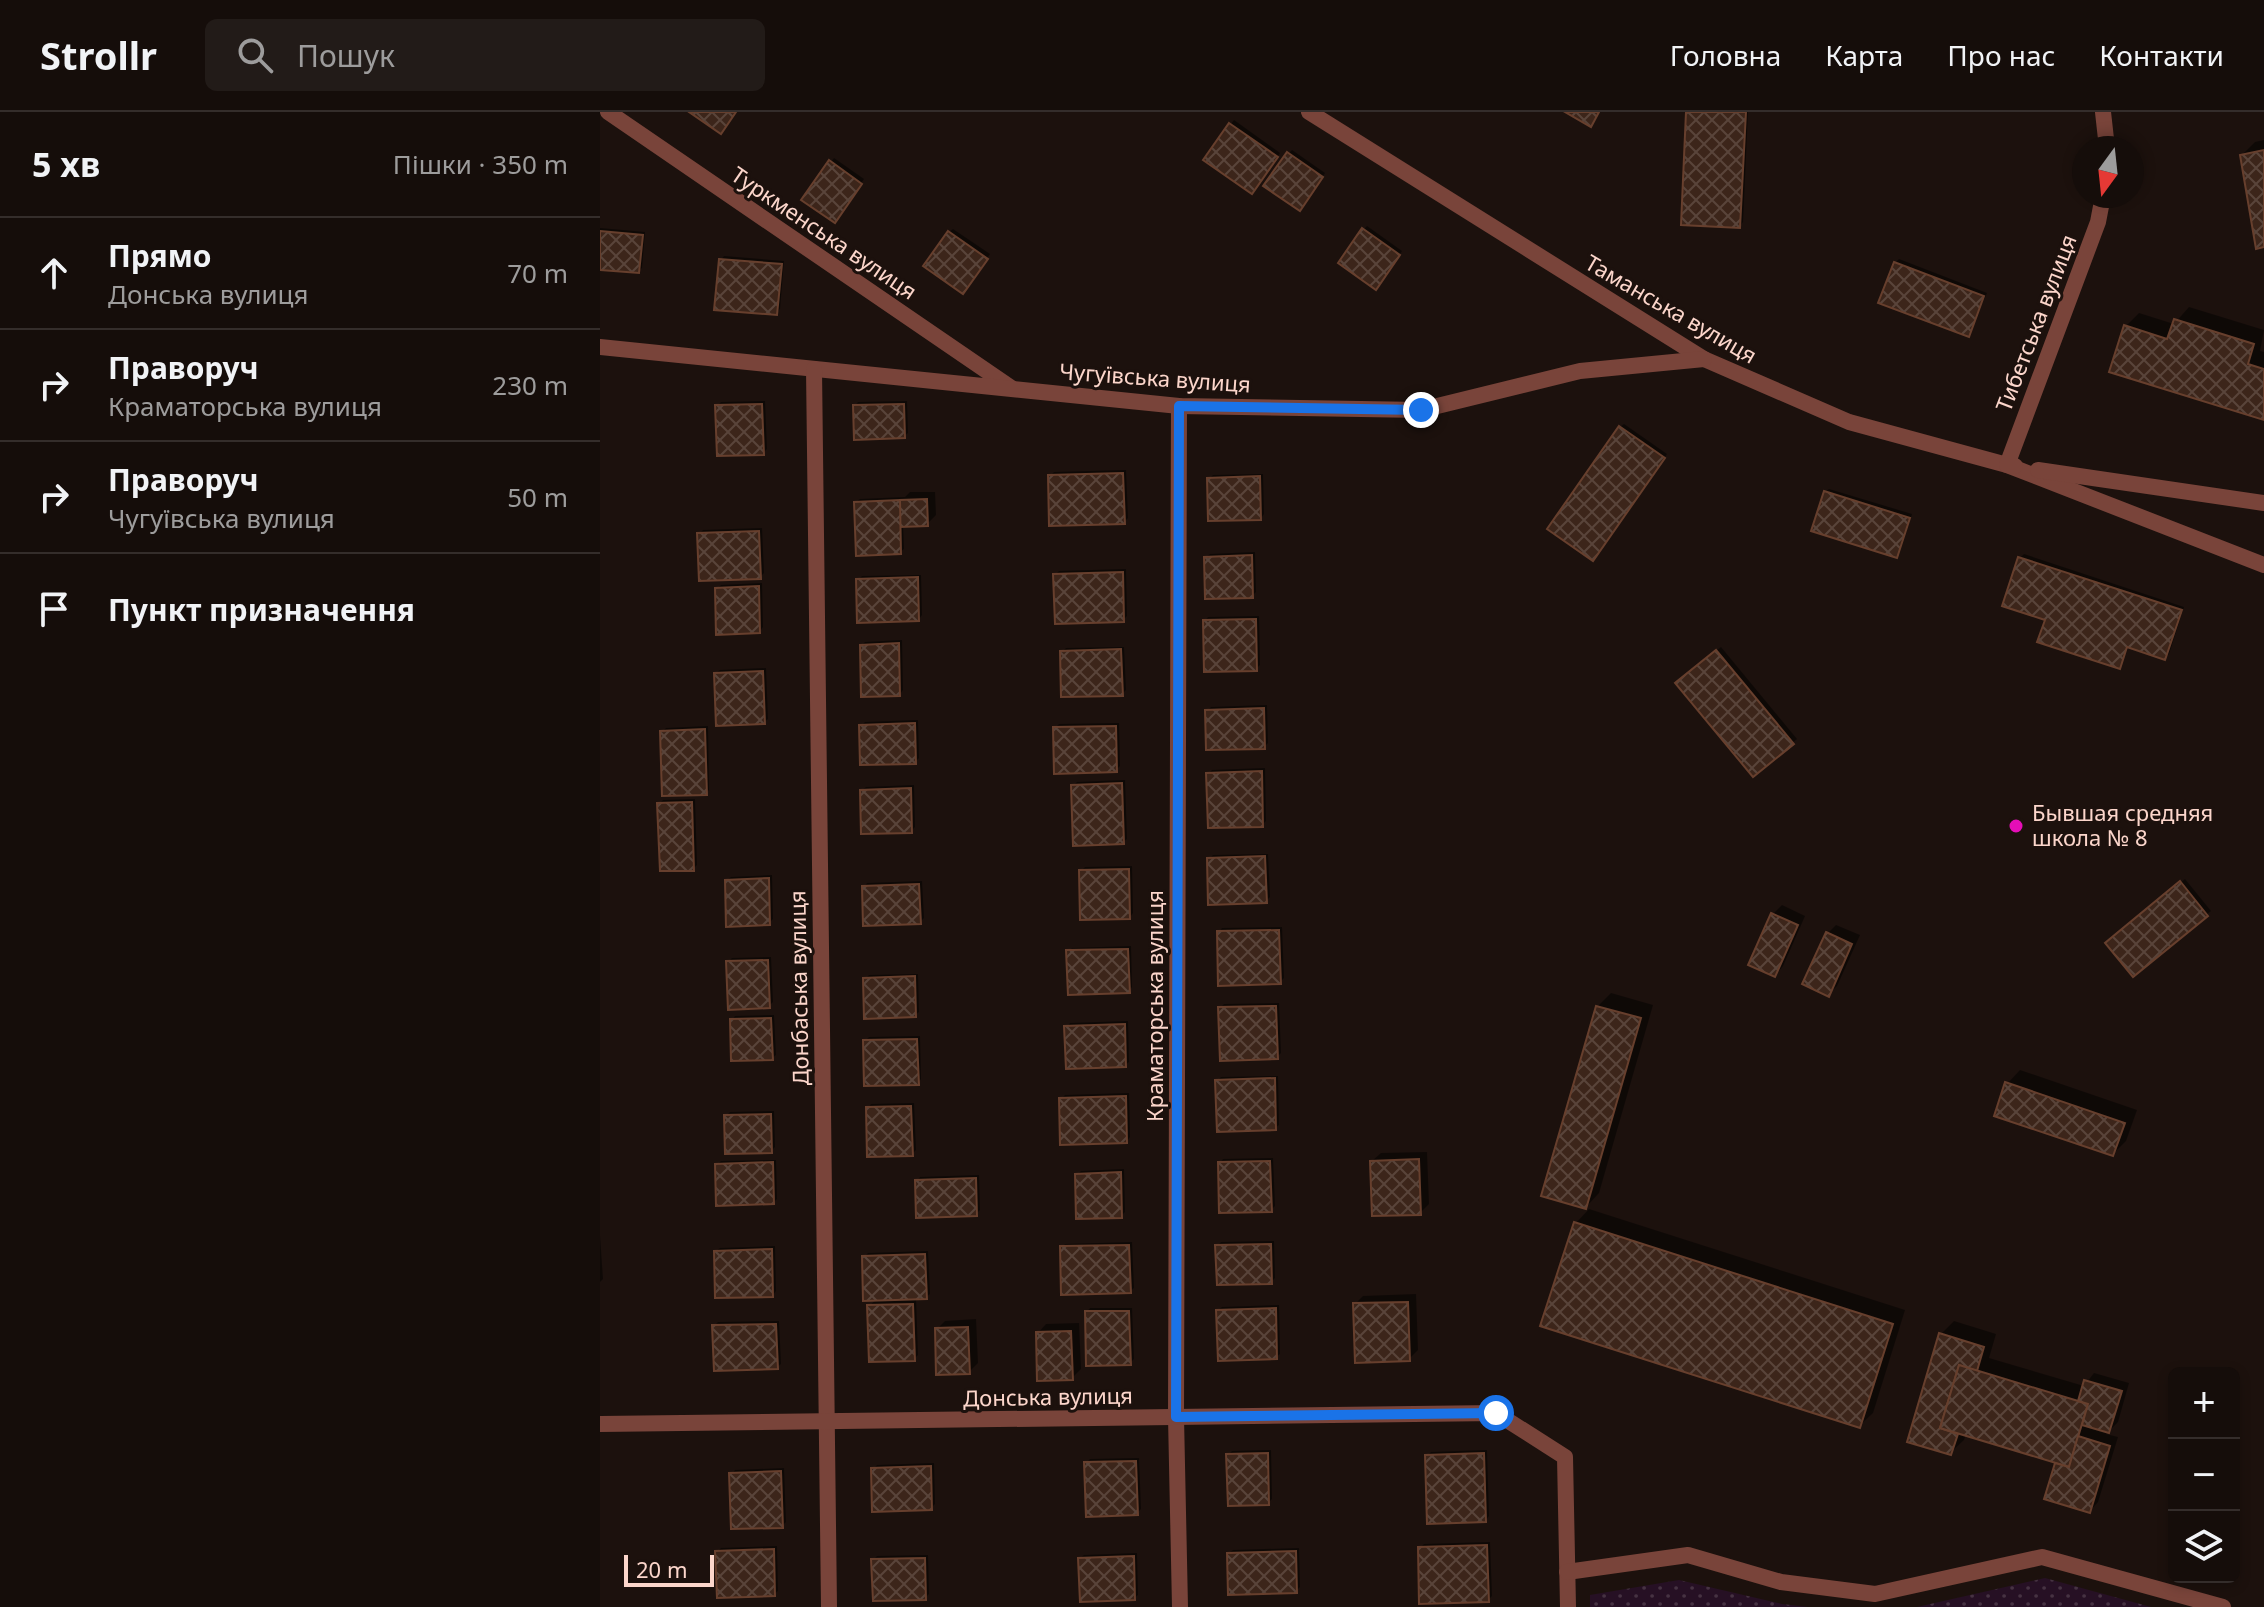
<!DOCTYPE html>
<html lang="uk">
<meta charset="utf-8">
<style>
body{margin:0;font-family:"Noto Sans",sans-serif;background:#221b18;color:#f1f3f6}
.controls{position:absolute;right:24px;bottom:24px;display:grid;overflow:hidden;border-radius:12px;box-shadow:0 4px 12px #0003}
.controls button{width:72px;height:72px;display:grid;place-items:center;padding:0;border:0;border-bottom:2px solid #342d2b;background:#150d0a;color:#f1f3f6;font:40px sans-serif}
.compass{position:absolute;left:1472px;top:24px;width:72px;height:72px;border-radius:50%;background:#150d0a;box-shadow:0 4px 12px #0003;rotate:195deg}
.scale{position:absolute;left:24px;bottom:20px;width:90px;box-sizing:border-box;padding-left:8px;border:4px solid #fcd6cb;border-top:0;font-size:22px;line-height:28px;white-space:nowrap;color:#fcd6cb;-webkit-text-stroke:6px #1c110d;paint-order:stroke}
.stop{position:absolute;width:24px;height:24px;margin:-18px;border:6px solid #1a73e8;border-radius:50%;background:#fff}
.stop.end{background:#1a73e8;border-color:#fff;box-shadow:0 2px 8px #0008}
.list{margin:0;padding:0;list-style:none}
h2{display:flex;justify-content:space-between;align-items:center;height:104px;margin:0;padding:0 32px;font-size:34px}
h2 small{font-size:26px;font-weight:400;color:#9d9c9c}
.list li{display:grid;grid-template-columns:52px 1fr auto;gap:24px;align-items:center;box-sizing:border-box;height:112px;padding:0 32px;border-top:2px solid #342d2b}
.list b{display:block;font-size:30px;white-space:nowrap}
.list p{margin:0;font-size:26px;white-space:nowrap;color:#9d9c9c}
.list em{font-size:26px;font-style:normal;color:#9d9c9c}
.icon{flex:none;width:44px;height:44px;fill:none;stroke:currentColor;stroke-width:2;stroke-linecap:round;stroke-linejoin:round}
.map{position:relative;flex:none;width:1664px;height:1495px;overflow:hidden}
header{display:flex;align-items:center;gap:48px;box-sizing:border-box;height:112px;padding:0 40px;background:#150d0a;border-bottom:2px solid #342d2b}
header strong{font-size:38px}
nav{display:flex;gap:44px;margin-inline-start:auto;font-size:28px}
.search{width:560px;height:72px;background:#221b18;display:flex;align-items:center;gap:20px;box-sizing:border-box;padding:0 28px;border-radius:12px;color:#9d9c9c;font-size:30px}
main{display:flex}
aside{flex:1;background:#150d0a}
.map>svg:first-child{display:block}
.grass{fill:url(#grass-dots)}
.shadow{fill:#0007}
.building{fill:url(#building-cross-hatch);stroke:#673f2d;stroke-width:2}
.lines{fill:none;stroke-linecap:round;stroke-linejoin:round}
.minor{stroke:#79443a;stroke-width:16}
.route{stroke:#1a73e8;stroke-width:10}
.poi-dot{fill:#e50eb7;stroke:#1c110d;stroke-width:3}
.labels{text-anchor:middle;stroke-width:6;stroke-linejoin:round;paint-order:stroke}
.street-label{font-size:22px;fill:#fcd6cb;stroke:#1c110d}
.poi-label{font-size:22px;fill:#fcd6cb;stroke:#1c110d;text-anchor:start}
</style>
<header>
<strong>Strollr</strong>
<div class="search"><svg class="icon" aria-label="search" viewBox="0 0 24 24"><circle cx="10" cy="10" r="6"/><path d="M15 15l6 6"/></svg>Пошук</div>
<nav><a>Головна</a><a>Карта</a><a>Про нас</a><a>Контакти</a></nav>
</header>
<main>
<aside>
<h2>5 хв<small>Пішки · 350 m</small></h2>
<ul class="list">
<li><svg class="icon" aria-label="ahead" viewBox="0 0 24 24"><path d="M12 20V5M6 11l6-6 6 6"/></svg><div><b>Прямо</b><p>Донська вулиця</p></div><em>70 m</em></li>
<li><svg class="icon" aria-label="right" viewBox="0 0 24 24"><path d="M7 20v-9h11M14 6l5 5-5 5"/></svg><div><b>Праворуч</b><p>Краматорська вулиця</p></div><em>230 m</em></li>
<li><svg class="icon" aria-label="right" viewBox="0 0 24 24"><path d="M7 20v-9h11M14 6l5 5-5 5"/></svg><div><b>Праворуч</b><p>Чугуївська вулиця</p></div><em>50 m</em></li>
<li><svg class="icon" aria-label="arrive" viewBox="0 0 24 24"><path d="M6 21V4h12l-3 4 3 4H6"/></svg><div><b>Пункт призначення</b></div></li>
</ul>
</aside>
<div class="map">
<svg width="1664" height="1495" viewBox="0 0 1664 1495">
<defs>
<pattern id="grass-dots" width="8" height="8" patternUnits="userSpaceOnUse" patternTransform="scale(2)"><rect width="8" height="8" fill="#261024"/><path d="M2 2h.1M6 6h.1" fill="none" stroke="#463242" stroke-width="1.8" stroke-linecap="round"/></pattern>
<pattern id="building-cross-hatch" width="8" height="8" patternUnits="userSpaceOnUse" patternTransform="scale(2)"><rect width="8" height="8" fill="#3c251a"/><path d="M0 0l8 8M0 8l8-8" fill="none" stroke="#59443a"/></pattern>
</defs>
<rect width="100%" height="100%" fill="#1c110d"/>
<!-- grass -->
<g class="grass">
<polygon points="1445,1466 1551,1495 1317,1495"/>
<polygon points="1079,1468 1182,1492 1208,1495 990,1495 990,1483"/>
</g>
<!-- shadow -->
<g class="shadow">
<polygon points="1088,0 1148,0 1143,110 1140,114"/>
<polygon points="634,8 680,41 655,76 631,12"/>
<polygon points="1664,28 1664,133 1642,43 1655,30"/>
<polygon points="692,38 725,61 703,93 688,42"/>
<polygon points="234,46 264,67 238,105 231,50"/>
<polygon points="767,114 802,139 780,171 763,118"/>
<polygon points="0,116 45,120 42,156 38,159 0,156"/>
<polygon points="353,117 390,142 367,176 349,120"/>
<polygon points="124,144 184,149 180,197 176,201 121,148"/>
<polygon points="1299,147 1387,181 1368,223 1295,151"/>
<polygon points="1589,195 1664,218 1660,239 1664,240 1664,306 1526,214 1539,201 1574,212"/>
<polygon points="165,289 167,337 163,341 117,294 121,290"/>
<polygon points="307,289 308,321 304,324 255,294 258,290"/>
<polygon points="1024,312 1067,342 996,443 1020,315"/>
<polygon points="526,358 528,406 524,410 450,364 454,360"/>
<polygon points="663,362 664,402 661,406 609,367 613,363"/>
<polygon points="1229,377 1312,402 1300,440 1297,444 1225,380"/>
<polygon points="310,380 335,380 336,403 327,412 303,413 304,437 300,440 256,390 260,387 305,385"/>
<polygon points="162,416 164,461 160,465 99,422 103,418"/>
<polygon points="655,440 656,480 652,484 606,445 610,442"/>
<polygon points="1424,442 1584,495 1569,542 1565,545 1529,534 1519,555 1447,507 1420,446"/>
<polygon points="526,457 527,504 523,508 455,463 459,459"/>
<polygon points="321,463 322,503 319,507 258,468 262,464"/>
<polygon points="162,471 163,515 160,519 117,477 121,473"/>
<polygon points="659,504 660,553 656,557 605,509 608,505"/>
<polygon points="302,528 303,578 300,582 262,533 265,530"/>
<polygon points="524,535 526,578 522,582 462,540 466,536"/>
<polygon points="1121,535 1197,627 1153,663 1081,568"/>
<polygon points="166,556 168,607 164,610 116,561 120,558"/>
<polygon points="667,593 668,631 664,635 607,599 611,595"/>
<polygon points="318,608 319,646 315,650 261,614 265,610"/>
<polygon points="519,611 520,654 516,658 455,616 459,612"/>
<polygon points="108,614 109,678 106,681 62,620 66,616"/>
<polygon points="665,656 666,709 662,713 608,662 612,658"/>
<polygon points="525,668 527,727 523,730 473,674 477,670"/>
<polygon points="314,673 315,715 311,719 262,678 266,675"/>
<polygon points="95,687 97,753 93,757 59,692 63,688"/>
<polygon points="668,742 670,785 666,789 609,747 613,743"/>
<polygon points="532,754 533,801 530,805 481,759 485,755"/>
<polygon points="172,763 173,807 169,811 127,768 131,765"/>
<polygon points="1585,767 1611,799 1534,862 1511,827"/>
<polygon points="322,769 324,806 320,810 264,775 267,771"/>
<polygon points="1182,793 1205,804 1183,854 1175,863 1151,852 1173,802"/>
<polygon points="1236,813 1260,823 1237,874 1229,882 1227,822"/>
<polygon points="682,815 684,866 680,870 619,820 622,816"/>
<polygon points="531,834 532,875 529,879 468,839 472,836"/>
<polygon points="171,845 173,890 169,894 128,850 132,846"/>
<polygon points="318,862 319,900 315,903 265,867 269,863"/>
<polygon points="1011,881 1053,893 999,1081 986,1095 997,895"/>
<polygon points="679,891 681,941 677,945 620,896 624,892"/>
<polygon points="174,903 176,943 172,946 132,908 135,904"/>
<polygon points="528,909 529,950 525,953 467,915 470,911"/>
<polygon points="320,924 321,967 318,971 265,929 269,925"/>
<polygon points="1420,958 1537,998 1526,1029 1513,1042 1407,972"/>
<polygon points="678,964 679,1013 675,1016 617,969 621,965"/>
<polygon points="529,981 530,1025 527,1029 461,987 465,983"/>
<polygon points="314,991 316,1038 312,1042 268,996 271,992"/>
<polygon points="174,999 175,1035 171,1039 126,1004 130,1000"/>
<polygon points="827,1040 829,1092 820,1101 772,1049 781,1041"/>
<polygon points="673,1046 675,1094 671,1098 620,1051 623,1047"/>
<polygon points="176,1048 177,1087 173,1091 117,1053 121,1049"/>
<polygon points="524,1057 525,1100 521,1104 477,1063 481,1059"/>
<polygon points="379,1063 380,1098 376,1102 317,1069 320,1065"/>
<polygon points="989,1097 1305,1198 1273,1301 1259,1314 976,1111"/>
<polygon points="0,1124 3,1167 0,1170"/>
<polygon points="674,1129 675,1166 671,1170 617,1134 621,1130"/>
<polygon points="532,1130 534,1176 530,1179 462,1135 465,1132"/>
<polygon points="175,1134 176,1179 173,1183 116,1139 120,1136"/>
<polygon points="328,1139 330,1182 326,1185 316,1186 318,1243 314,1247 269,1194 277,1187 264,1145 268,1141"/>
<polygon points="816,1182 818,1238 809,1247 755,1192 763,1184"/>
<polygon points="679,1193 680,1242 676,1245 618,1198 622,1195"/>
<polygon points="490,1196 532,1196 534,1247 530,1251 487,1200"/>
<polygon points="376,1207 378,1251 369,1260 337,1217 345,1209"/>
<polygon points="179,1209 181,1252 177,1255 114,1214 118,1210"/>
<polygon points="1354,1209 1396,1222 1389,1246 1484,1274 1494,1261 1529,1271 1518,1310 1506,1322 1518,1325 1498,1390 1490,1399 1446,1386 1457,1349 1366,1322 1364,1328 1350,1341 1309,1328 1341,1222"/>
<polygon points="479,1211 481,1257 472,1266 438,1221 446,1212"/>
<polygon points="671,1338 672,1387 668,1391 628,1343 632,1339"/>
<polygon points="887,1338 889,1404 886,1408 827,1344 831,1340"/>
<polygon points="539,1346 541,1397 537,1401 486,1351 490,1347"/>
<polygon points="334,1351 335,1392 331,1396 273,1357 277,1353"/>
<polygon points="184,1356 186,1410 182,1414 132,1362 135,1358"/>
<polygon points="890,1430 892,1484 888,1488 820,1436 824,1432"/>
<polygon points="177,1434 178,1479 174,1482 117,1440 121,1436"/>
<polygon points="699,1436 700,1475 696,1479 629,1441 633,1438"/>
<polygon points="537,1441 538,1483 534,1486 480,1446 484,1443"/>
<polygon points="328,1443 329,1482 325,1486 273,1448 277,1444"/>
</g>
<!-- building -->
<g class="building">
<polygon points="89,0 136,0 121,22"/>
<polygon points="965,0 999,0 991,15"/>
<polygon points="1086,0 1146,0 1140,116 1081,113"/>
<polygon points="629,11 678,45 652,82 603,48"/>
<polygon points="1664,38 1664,135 1656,137 1640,43"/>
<polygon points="687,40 723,65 700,99 663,74"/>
<polygon points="229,48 262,72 235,111 201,88"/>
<polygon points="762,116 800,143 776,178 738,151"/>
<polygon points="0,119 43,123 39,161 0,158"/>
<polygon points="348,119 388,147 363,182 323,154"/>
<polygon points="119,147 182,152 177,203 114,198"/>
<polygon points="1294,150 1384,184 1369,225 1278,191"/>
<polygon points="1574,207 1654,232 1648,252 1664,257 1664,308 1509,260 1524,213 1567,227"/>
<polygon points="162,292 164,343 117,344 115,293"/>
<polygon points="304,292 305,326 254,328 253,293"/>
<polygon points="1019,314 1065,346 993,449 947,417"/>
<polygon points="523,361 525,412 449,414 448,363"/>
<polygon points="660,364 661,408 608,409 607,366"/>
<polygon points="1224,379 1310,406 1297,446 1211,419"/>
<polygon points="327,387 328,414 300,415 300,388"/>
<polygon points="300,388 301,442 256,444 254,390"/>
<polygon points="159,419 161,467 99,469 97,421"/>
<polygon points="652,443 653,486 605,487 604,445"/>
<polygon points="1418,445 1582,498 1565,548 1527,535 1520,557 1437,530 1445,508 1402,494"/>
<polygon points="523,460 524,510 455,512 453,462"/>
<polygon points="318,465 319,509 257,511 256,467"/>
<polygon points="159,474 160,521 116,523 115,476"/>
<polygon points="656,507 657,559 604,560 603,508"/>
<polygon points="299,531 300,584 261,585 260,533"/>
<polygon points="521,537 523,584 461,585 460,539"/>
<polygon points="1116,538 1194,632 1153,665 1075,571"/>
<polygon points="163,559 165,612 116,614 114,561"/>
<polygon points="664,596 665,637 606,638 605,598"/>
<polygon points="315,611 316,652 260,653 259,613"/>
<polygon points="516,614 517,660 454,662 453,615"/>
<polygon points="105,617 107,683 62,684 60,619"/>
<polygon points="662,659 663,715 608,716 606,661"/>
<polygon points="522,671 524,732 473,734 471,673"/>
<polygon points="311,676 312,721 261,722 260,678"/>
<polygon points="92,690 94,759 60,759 57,691"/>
<polygon points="665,744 667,791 608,793 607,746"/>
<polygon points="529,757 530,807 480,808 479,758"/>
<polygon points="169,766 170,813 126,815 125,768"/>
<polygon points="1580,769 1608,804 1533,865 1505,831"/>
<polygon points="319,772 321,812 263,814 262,774"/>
<polygon points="1171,801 1198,813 1175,865 1148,853"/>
<polygon points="679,818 681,872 618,874 617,819"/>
<polygon points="1226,820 1252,832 1229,885 1202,872"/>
<polygon points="528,837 530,881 468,883 466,838"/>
<polygon points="168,848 170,896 128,898 126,849"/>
<polygon points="315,864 316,905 264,907 263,866"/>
<polygon points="676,894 678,947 620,949 618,895"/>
<polygon points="996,894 1041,906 986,1097 941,1084"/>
<polygon points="171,906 173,948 131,949 130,907"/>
<polygon points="525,912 526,955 466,957 464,914"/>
<polygon points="317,927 319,973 264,974 263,928"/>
<polygon points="675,966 676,1018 617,1020 615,968"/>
<polygon points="1405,970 1525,1011 1513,1044 1394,1004"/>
<polygon points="526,984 527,1031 460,1033 459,986"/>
<polygon points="311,994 313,1044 267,1045 266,995"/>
<polygon points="171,1002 172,1041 125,1042 124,1003"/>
<polygon points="819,1047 821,1103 772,1104 770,1049"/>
<polygon points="670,1049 672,1100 619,1101 618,1050"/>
<polygon points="173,1050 174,1092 116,1094 115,1052"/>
<polygon points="521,1060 522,1106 476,1107 475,1062"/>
<polygon points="376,1066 377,1104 316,1106 315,1068"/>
<polygon points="974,1110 1293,1212 1260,1316 940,1214"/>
<polygon points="671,1132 672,1172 617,1173 615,1133"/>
<polygon points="529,1133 531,1181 461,1183 460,1134"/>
<polygon points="172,1137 173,1185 115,1186 114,1139"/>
<polygon points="325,1142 327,1187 263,1189 262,1144"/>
<polygon points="808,1190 810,1249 755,1251 753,1191"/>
<polygon points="313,1192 315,1249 269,1250 267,1193"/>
<polygon points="676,1196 677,1247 618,1249 616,1198"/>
<polygon points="485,1199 529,1199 531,1253 486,1254"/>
<polygon points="176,1212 178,1257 114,1259 112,1213"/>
<polygon points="368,1215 370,1262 336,1263 335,1216"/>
<polygon points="471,1219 473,1268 437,1269 436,1220"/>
<polygon points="1339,1221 1384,1235 1377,1259 1359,1253 1340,1316 1358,1322 1351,1343 1307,1330"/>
<polygon points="1359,1253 1488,1292 1469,1355 1340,1316"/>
<polygon points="1484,1268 1522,1279 1509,1321 1482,1313 1488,1292 1478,1289"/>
<polygon points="1478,1324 1510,1334 1490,1401 1444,1387 1455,1351 1469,1355"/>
<polygon points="668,1341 669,1393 628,1394 626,1342"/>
<polygon points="884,1341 886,1410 827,1412 825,1343"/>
<polygon points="536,1349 538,1403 486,1405 484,1350"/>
<polygon points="331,1354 332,1398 272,1400 271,1356"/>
<polygon points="181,1359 183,1416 131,1417 129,1361"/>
<polygon points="887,1433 889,1490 819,1492 818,1435"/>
<polygon points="174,1437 175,1484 117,1486 115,1439"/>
<polygon points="696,1439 697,1481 628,1483 627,1441"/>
<polygon points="534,1444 535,1488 480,1490 478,1446"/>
<polygon points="325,1446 326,1488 273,1489 271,1447"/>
</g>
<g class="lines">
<!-- minor -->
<g class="minor">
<polyline points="8,0 413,277"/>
<polyline points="709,0 1104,247 1249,310 1407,353 1664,453"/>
<polyline points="1503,0 1507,36"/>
<polyline points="0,235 579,294 821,298 980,259 1104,247"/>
<polyline points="214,257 229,1495"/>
<polyline points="579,294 576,1305 580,1495"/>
<polyline points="1415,354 1407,353 1498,110 1503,84"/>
<polyline points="1438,358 1664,391"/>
<polyline points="0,1312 896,1301 965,1345 968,1495"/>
<polyline points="967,1460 1088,1443 1181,1470 1275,1482 1442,1445 1623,1495"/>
</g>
</g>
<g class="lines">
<!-- route -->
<polyline class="route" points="821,298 579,294 576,1305 896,1301"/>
</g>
<!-- markers -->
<circle class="poi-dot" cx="1416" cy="714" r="8"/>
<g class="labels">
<!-- street labels -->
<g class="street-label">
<text transform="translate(224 121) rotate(34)" y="8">Туркменська вулиця</text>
<text transform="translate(1071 197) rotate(30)" y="8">Таманська вулиця</text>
<text transform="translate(1436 211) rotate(-69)" y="8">Тибетська вулиця</text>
<text transform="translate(555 266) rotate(4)" y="8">Чугуївська вулиця</text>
<text transform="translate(199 876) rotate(-91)" y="8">Донбаська вулиця</text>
<text transform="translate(555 894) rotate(-90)" y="8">Краматорська вулиця</text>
<text transform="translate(448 1285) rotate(-1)" y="8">Донська вулиця</text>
</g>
<!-- poi labels -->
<g class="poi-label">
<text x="1432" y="709">Бывшая средняя<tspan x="1432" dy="25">школа № 8</tspan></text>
</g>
</g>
</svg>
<div class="controls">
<button>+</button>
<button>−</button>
<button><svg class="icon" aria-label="layers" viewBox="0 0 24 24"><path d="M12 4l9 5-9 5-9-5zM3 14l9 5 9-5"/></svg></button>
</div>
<svg class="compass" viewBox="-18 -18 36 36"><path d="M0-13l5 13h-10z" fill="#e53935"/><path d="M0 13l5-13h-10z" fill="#9d9c9c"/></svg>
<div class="scale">20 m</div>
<div class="stop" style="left:896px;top:1301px"></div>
<div class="stop end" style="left:821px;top:298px"></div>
</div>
</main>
